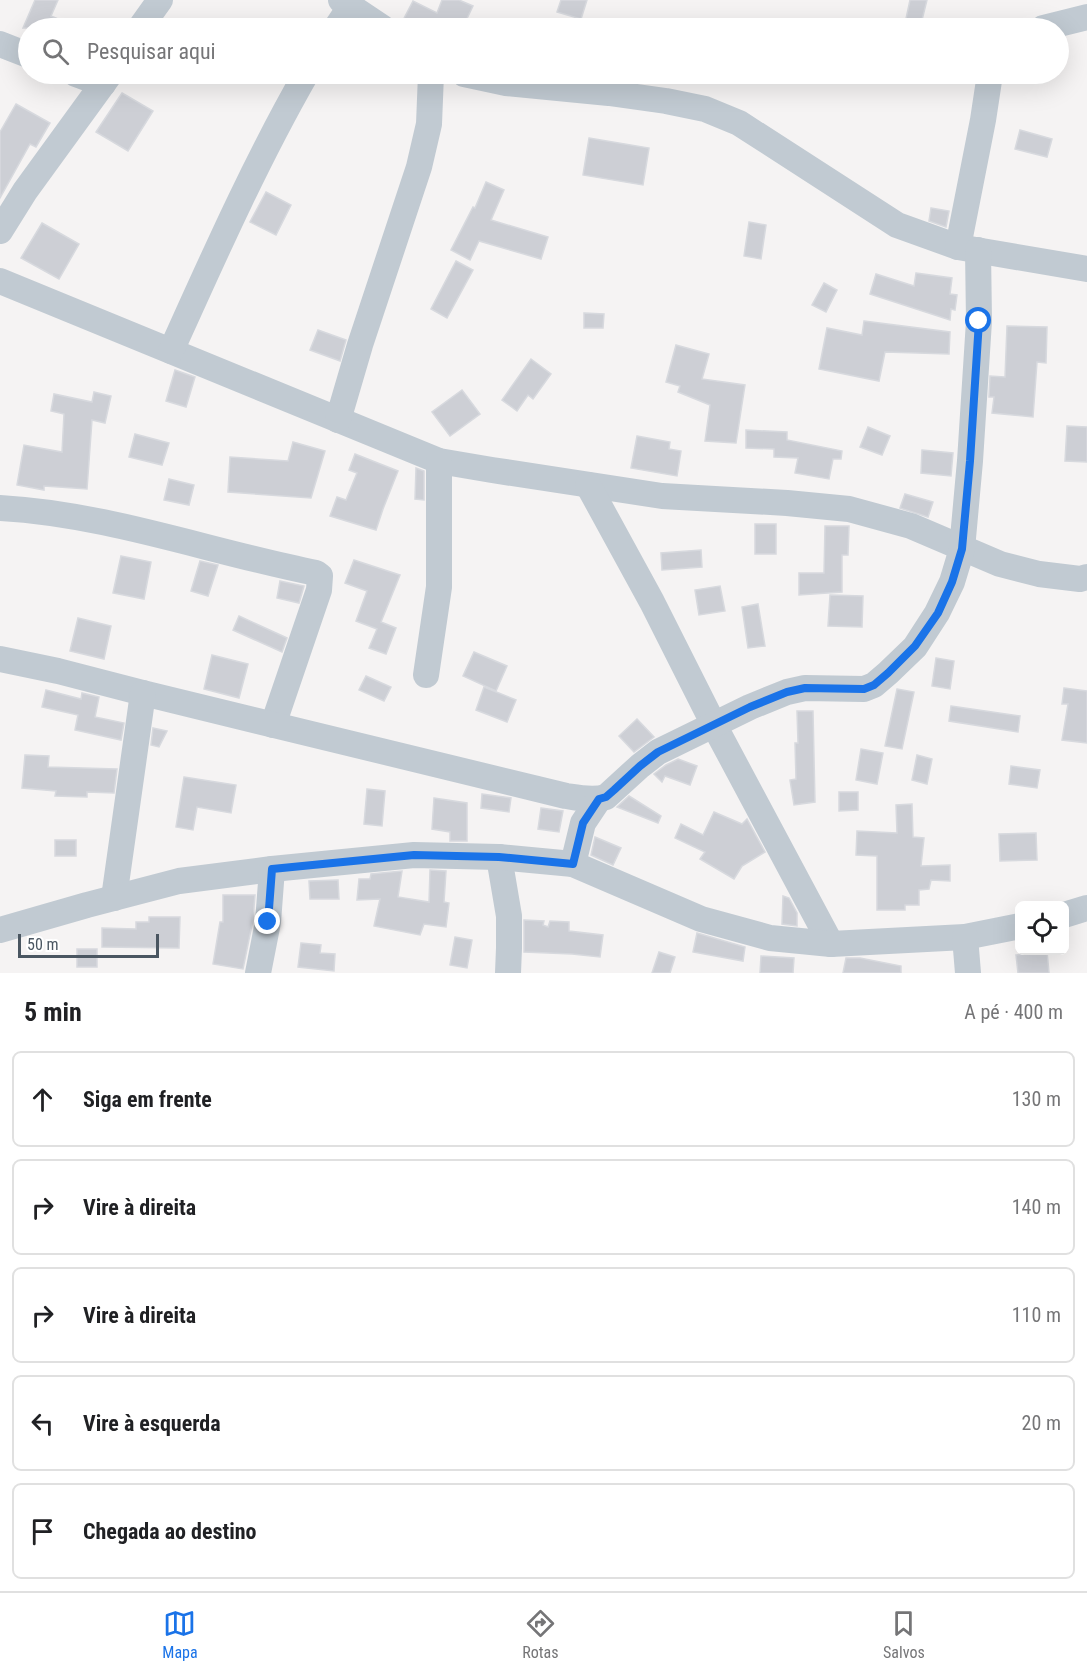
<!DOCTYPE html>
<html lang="pt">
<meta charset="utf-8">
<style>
body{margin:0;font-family:"Roboto Condensed",sans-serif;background:#f2f2f2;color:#202124}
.controls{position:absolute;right:18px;bottom:18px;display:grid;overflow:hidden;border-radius:9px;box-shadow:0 6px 24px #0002}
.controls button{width:54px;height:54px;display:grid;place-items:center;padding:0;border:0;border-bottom:2px solid #e0e0e0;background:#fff;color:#202124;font:30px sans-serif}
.scale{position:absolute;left:18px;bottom:15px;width:141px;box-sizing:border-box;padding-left:6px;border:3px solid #4a5661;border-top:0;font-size:16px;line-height:21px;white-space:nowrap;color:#4a5661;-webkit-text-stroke:4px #fff;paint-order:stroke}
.stop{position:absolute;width:18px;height:18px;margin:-14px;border:4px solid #1a73e8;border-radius:50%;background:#fff}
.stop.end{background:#1a73e8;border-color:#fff;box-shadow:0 2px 6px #0008}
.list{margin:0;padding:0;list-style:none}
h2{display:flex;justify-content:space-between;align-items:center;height:78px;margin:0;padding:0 24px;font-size:26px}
h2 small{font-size:20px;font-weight:400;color:#757577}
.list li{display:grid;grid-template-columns:39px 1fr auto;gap:18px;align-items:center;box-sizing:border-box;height:96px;margin:0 12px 12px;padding:0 12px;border:2px solid #e0e0e0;border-radius:9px}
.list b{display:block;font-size:22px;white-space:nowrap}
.list em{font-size:20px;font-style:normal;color:#757577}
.icon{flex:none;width:33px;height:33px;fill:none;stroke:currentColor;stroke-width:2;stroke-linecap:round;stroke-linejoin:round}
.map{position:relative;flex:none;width:1087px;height:973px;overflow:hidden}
.search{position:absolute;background:#fff;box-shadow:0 6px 24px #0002;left:18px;right:18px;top:18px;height:66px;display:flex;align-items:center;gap:15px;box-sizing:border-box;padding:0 21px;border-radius:33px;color:#757577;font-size:22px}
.sheet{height:618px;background:#fff}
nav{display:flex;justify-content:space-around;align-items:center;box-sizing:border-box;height:84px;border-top:2px solid #e0e0e0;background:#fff;font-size:16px;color:#757577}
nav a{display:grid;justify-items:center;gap:3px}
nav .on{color:#1a73e8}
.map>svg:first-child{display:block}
.building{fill:#cdcfd5;stroke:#d7d9de;stroke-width:1.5}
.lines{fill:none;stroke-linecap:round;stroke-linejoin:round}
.minor{stroke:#c1cad2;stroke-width:26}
.route{stroke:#1a73e8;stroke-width:8}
</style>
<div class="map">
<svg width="1087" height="973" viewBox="0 0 1087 973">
<rect width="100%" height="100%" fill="#f5f3f3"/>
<!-- building -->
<g class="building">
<polygon points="35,0 58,0 51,16 79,28 23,28"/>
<polygon points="442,0 459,0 473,6 463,27 466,28 399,28 413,1 437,13"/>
<polygon points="561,0 587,0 581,19 557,12"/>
<polygon points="910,0 927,0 920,28 904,28"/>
<polygon points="122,93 153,111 128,151 96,132"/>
<polygon points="16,104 50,123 36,147 30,144 0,198 0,132"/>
<polygon points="1020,130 1052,139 1047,157 1015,149"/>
<polygon points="589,138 649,148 643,185 583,175"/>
<polygon points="486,182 504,190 491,220 548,237 541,259 479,241 470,260 451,250 473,207 475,208"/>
<polygon points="266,192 291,205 276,235 250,222"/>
<polygon points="931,208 949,211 946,227 929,221"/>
<polygon points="749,222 766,225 761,259 744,256"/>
<polygon points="42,223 79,244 59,279 21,258"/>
<polygon points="456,261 473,270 447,318 431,309"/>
<polygon points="916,273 952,278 950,294 957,295 955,310 951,309 950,320 870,294 876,274 914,286"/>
<polygon points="824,283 837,290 826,312 812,305"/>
<polygon points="584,313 604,314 603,328 584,328"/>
<polygon points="864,321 950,332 949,354 885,352 879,381 819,369 827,328 862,335"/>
<polygon points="1007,326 1047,327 1046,363 1037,362 1033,417 992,413 994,397 989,397 990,376 1005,377"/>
<polygon points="318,330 346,340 340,361 310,350"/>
<polygon points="676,345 709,354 702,379 745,385 736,443 705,441 710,405 678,392 680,386 666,382"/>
<polygon points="531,359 551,374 533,399 528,395 517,411 502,400"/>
<polygon points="175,370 195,377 186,407 166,401"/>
<polygon points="462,390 480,414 450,436 432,412"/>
<polygon points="94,392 111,396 105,423 92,420 87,489 44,486 44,490 17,485 24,445 62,452 64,414 51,411 54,394 92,402"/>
<polygon points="1067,426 1087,427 1087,462 1065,461"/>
<polygon points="868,427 890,436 882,455 860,447"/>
<polygon points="746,430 787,432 787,440 842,451 841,459 833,459 829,479 795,473 798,458 774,457 774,449 746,448"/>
<polygon points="135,434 169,443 162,465 129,457"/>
<polygon points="637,436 670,442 669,449 681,451 677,476 631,468"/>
<polygon points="293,442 325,451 311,498 228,492 230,457 288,461"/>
<polygon points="922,450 953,453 951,476 921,473"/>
<polygon points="355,454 398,471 383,509 376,530 330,516 337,497 346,500 357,473 349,470"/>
<polygon points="416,468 424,471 424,500 415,499"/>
<polygon points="169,479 194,485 189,505 164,500"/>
<polygon points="905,494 933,502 928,517 900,508"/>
<rect x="755" y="524" width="21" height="30"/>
<polygon points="825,526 849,526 848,555 842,555 842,592 799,595 799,573 824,573"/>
<polygon points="701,550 702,567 662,570 661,553"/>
<polygon points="121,556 151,562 144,599 113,593"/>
<polygon points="354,560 400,575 381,622 396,628 386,654 369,648 377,629 356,621 367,591 345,583"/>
<polygon points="200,561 218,565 208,596 191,591"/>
<polygon points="280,581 304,586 299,603 277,598"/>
<polygon points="720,586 725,611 699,615 695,590"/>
<polygon points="830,595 863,596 862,627 828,626"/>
<polygon points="758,604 765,646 748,648 742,607"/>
<polygon points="239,616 287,638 282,652 233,630"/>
<polygon points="78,618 111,626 104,659 70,651"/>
<polygon points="474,652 507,666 496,691 463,676"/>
<polygon points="212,655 248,664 239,698 204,689"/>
<polygon points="936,658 954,661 950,689 932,686"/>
<polygon points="366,676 391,687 384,701 359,690"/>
<polygon points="484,687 516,700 507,722 476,710"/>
<polygon points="1064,688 1087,691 1087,743 1062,740 1068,704 1062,704"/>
<polygon points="897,689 914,692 902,749 885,746"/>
<polygon points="46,690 81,699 82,693 99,697 95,717 124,723 121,740 75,730 78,715 42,707"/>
<polygon points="951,706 1020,716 1018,732 949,721"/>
<polygon points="797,711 813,711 815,802 794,805 790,780 796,779 795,743 798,743"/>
<polygon points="637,719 654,737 634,752 619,736"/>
<polygon points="153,728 167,731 159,747 151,745"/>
<polygon points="861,749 883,753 877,784 856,780"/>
<polygon points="25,755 49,756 48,767 117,769 114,793 87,792 87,797 55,796 56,791 22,788"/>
<polygon points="917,755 932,759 927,784 912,780"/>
<polygon points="678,759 697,766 690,785 665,776 662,782 654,774 666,765"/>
<polygon points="1011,766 1040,770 1037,788 1009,784"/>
<polygon points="184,777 236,785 231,813 197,807 193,830 176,827"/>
<polygon points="367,789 385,791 382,826 364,824"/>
<polygon points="839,792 858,792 858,810 839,811"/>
<polygon points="482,794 511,798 509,812 481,808"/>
<polygon points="629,796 661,816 658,823 617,807"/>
<polygon points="434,798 467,803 467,841 450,841 450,832 432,829"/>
<polygon points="912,804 913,837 924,838 921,866 950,865 950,881 931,880 929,889 919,890 919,905 905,905 905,910 877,910 877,856 856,855 857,831 897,833 896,805"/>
<polygon points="541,808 563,811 559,832 538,829"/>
<polygon points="714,812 742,824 747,819 765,852 742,866 734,879 700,859 705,852 675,838 681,824 703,835"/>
<polygon points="1036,833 1037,860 1000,861 999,834"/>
<polygon points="595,837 621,848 613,865 591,855"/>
<rect x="55" y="840" width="21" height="16"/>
<polygon points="430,870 446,871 444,902 449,903 446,927 424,924 420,935 374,926 380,899 357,900 359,879 370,879 371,874 402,871 398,897 429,902"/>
<polygon points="338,880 339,899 310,899 309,881"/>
<polygon points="223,895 255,895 253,920 243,969 213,964 220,922 223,922"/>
<polygon points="783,896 789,898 797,913 797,926 782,924"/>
<polygon points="149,917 180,917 179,948 102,947 102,928 136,929 136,922 149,922"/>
<polygon points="524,920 544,921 543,925 548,927 550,921 569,922 569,931 603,935 600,957 572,954 524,952"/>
<polygon points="697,933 745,947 743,961 693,952"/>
<polygon points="455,937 472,940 467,968 450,965"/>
<polygon points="301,943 321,945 320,953 335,954 334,971 298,967"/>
<rect x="77" y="949" width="20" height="18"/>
<polygon points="1047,951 1049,973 1018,973 1016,955"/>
<polygon points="659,952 675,957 670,973 652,973"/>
<polygon points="761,956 794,958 793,973 760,973"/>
<polygon points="846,958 860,958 901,966 901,973 843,973"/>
</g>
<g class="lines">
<!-- minor -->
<g class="minor">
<polyline points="341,0 383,28"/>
<polyline points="140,28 160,0"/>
<polyline points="336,28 350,7"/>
<polyline points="1043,28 1087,17"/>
<polyline points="0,44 28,55"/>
<polyline points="76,74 103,84"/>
<polyline points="464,74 506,83 609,93 666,101 705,109 739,123 897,225 958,247 1087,269"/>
<polyline points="0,231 25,191 110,74"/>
<polyline points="958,247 983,120 990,74"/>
<polyline points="0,281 439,461 492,470 662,496 787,503 849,509 911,526 1000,564 1039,574 1080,579 1087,577"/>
<path d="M171 351C213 258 255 163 306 74"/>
<polyline points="338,420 360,345 419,167 429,124 431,74"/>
<polyline points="588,485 652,602 714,725 831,944"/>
<path d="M0 508C108 514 210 552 316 573L320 576 319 590 273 725"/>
<path d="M0 659 58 671 143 693 566 796C579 798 593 801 606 797L640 766 658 752 750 707 787 692 805 688 864 689 874 685 888 673 915 647 937 613 952 582 962 549 970 461 979 321 978 250"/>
<polyline points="426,675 439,587 439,461"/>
<polyline points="499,857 509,916 509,948 508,973"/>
<polyline points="573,864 583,823 599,799"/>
<polyline points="114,898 143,693"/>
<polyline points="1064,915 1087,908"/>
<polyline points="0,930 87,905 179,881 272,869 414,855 499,857 573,864 701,919 770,938 831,944 965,937 1020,926"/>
<polyline points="965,937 968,973"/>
<polyline points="258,973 268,922 272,869"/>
</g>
</g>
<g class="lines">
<!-- route -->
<polyline class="route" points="268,922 272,869 414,855 499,857 573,864 583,823 599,799 606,797 614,790 640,766 658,752 750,707 787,692 805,688 864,689 874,685 888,673 915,646 938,613 952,582 962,549 970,461 979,321"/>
</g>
</svg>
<div class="controls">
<button><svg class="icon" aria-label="locate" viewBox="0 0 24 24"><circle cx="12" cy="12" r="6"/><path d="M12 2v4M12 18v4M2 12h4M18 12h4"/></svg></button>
</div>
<div class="scale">50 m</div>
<div class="stop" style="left:979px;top:321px"></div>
<div class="stop end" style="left:268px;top:922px"></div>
<div class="search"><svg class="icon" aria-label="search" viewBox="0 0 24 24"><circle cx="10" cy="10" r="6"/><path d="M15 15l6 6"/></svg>Pesquisar aqui</div>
</div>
<section class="sheet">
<h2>5 min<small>A pé · 400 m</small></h2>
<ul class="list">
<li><svg class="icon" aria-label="ahead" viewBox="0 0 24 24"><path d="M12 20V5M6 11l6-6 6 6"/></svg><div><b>Siga em frente</b></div><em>130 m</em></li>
<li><svg class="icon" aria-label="right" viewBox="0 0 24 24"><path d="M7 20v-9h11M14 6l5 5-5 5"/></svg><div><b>Vire à direita</b></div><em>140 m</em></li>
<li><svg class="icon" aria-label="right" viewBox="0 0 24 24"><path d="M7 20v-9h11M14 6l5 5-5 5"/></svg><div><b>Vire à direita</b></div><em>110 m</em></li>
<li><svg class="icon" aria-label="left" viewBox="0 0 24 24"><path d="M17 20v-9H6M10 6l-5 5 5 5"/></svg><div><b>Vire à esquerda</b></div><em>20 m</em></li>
<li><svg class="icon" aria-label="arrive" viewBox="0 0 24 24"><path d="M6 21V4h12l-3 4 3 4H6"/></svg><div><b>Chegada ao destino</b></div></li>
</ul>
</section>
<nav>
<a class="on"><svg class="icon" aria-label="map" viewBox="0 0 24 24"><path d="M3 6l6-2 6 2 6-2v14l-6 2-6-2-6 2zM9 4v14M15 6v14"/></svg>Mapa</a>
<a><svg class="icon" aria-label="directions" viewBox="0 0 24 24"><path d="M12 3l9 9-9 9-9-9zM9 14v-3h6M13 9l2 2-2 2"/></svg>Rotas</a>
<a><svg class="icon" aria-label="saved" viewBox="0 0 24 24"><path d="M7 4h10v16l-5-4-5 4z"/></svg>Salvos</a>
</nav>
